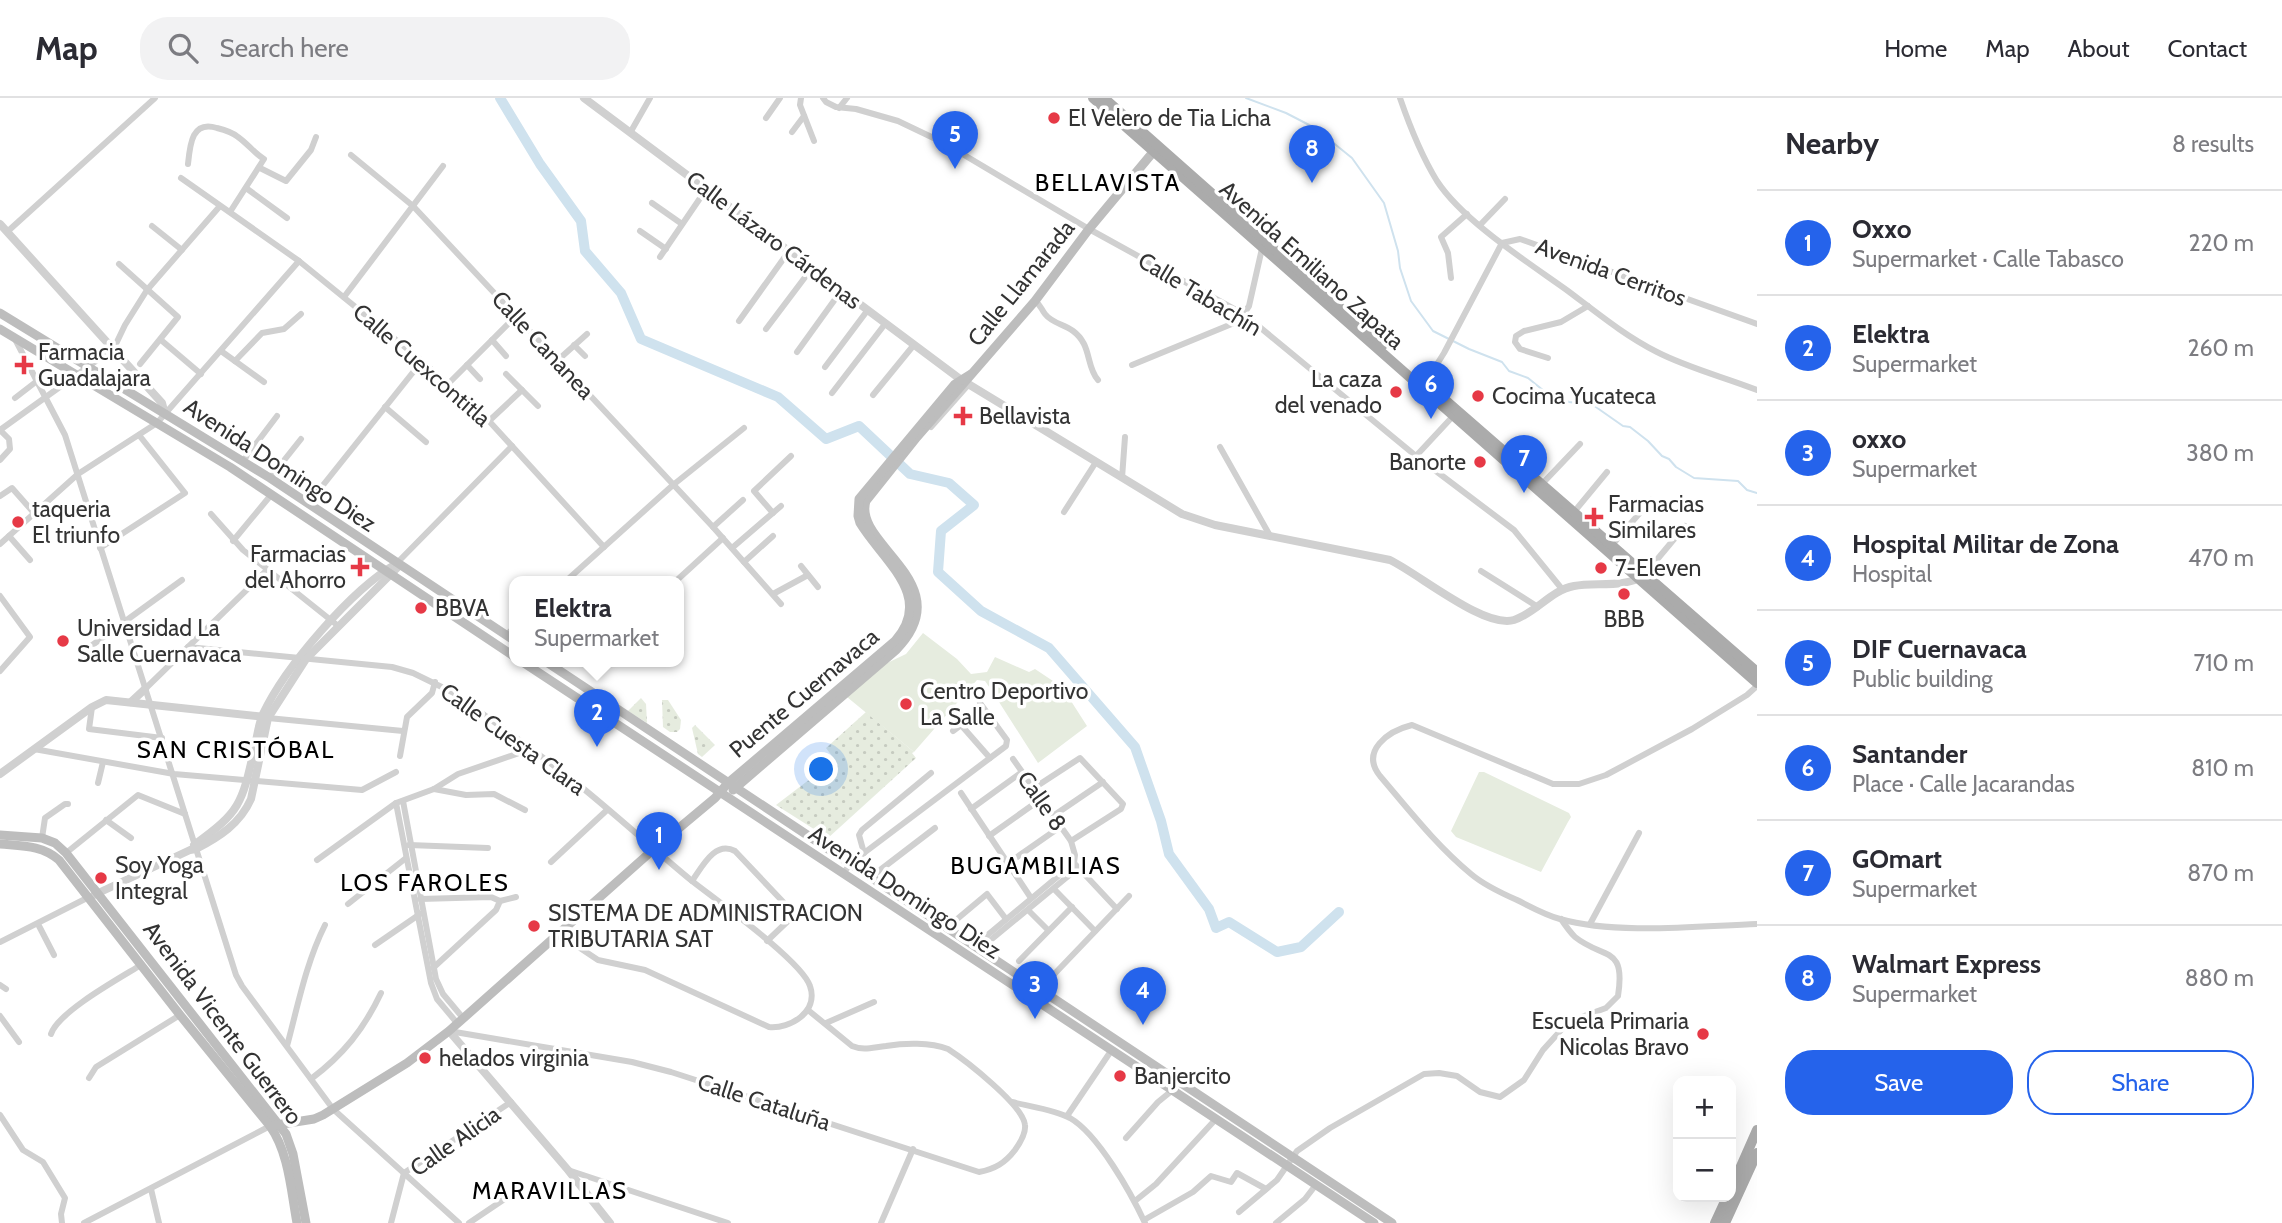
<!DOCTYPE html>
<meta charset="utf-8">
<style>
body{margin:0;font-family:Cabin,sans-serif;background:#f2f2f3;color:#2b2b33}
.controls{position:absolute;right:21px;bottom:21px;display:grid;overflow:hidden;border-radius:14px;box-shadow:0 7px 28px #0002}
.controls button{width:63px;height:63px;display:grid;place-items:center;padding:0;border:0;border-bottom:2px solid #e1e1e2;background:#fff;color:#2b2b33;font:35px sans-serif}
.you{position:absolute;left:822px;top:672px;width:24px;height:24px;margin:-18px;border:5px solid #fff;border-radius:50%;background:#1a73e8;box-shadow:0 0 0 10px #1a73e833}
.badge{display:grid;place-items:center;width:46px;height:46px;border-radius:50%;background:#2563eb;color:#fff;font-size:23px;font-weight:700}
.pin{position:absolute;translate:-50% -58px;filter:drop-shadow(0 2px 4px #0008)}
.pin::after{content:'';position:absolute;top:37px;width:24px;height:21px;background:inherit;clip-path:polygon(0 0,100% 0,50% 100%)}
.popup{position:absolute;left:509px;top:478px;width:175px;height:91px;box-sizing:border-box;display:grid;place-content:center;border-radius:14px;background:#fff;filter:drop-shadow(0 2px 5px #0005);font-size:23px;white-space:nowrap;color:#7c7c81}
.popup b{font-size:26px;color:#2b2b33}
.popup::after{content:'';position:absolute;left:50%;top:100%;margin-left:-14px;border:14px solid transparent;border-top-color:#fff}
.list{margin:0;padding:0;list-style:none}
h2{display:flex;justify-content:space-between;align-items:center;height:91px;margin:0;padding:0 28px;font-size:30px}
h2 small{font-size:23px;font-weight:400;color:#7c7c81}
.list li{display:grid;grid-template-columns:46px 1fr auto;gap:21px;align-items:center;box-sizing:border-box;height:105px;padding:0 28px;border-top:2px solid #e1e1e2}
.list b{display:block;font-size:26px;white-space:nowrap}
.list p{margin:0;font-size:23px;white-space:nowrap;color:#7c7c81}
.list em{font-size:23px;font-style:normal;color:#7c7c81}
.actions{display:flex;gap:14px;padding:21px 28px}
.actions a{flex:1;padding:16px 0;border:2px solid #2563eb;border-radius:28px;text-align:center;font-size:24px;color:#2563eb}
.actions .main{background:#2563eb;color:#fff}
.icon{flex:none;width:38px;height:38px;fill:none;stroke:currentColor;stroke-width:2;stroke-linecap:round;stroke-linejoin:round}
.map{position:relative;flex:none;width:1757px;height:1125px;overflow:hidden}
header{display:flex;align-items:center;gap:42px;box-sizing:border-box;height:98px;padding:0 35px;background:#fff;border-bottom:2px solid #e1e1e2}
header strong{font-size:33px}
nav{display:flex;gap:38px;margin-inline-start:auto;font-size:24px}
.search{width:490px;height:63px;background:#f2f2f3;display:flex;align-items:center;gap:18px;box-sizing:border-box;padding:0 24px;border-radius:28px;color:#7c7c81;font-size:26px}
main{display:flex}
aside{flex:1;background:#fff}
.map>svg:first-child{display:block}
.grass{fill:url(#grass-dots)}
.pitch{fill:#e6ecdf}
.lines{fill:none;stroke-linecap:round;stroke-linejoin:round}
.stream{stroke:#cfe2ee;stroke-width:2}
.river{stroke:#cfe2ee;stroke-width:10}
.minor{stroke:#d0d0d0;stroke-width:6}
.tertiary{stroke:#d0d0d0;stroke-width:8}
.secondary{stroke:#bdbdbd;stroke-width:9}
.primary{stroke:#ababab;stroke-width:10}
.poi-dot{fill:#e63946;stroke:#fff;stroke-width:2.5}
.labels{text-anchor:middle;stroke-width:7;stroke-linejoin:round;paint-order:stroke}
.poi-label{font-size:23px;fill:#333;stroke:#fff;text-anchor:start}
.street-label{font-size:23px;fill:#333;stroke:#fff}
.neighbourhood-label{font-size:24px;letter-spacing:2px;fill:#000;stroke:#fff}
</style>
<header>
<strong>Map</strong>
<div class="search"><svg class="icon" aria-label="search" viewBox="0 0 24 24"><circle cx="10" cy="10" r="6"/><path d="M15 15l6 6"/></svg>Search here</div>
<nav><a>Home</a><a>Map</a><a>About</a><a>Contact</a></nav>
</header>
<main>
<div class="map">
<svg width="1757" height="1125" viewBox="0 0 1757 1125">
<defs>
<pattern id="grass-dots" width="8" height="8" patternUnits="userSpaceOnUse" patternTransform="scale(1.75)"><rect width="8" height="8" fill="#e6ecdf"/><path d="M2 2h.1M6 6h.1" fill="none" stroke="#c6cbc0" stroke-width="1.8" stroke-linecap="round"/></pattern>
</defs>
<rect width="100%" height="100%" fill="#fff"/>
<!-- grass -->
<g class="grass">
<polygon points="641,600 646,606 647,625 628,613"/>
<polygon points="662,602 668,602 681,622 680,631 677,634 670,634 663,629"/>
<polygon points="866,614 914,654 912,655 916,660 828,740 776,707 835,662 826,650"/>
<polygon points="695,627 715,647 702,659 698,656 692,630"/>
</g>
<!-- pitch -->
<g class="pitch">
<polygon points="923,535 957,561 971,576 987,574 995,559 1029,574 1035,571 1062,589 1087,628 1038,665 992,593 985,583 977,582 914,654 847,599 883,567 906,556"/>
<polygon points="1479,674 1484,674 1569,715 1571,719 1568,724 1541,774 1456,739 1451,733"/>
</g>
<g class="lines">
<!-- stream -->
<polyline class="stream" points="1246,0 1286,15 1315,30 1352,60 1384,105 1398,153 1400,170 1411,203 1433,233 1469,251 1502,264 1509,273 1528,280 1549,297 1569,304 1593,307 1623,328 1630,329 1648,343 1662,358 1669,361 1676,369 1694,380 1738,383 1747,392 1757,395"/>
<!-- river -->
<polyline class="river" points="500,0 540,66 581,123 585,153 621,195 641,241 778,299 826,341 859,328 910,376 949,385 974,407 941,433 938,474 981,513 1049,550 1135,649 1161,723 1169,756 1209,811 1216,830 1229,824 1277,854 1301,849 1339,814"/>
<!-- minor -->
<g class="minor">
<polyline points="801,0 800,7 814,43"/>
<polyline points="823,0 826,4 836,9 856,11 898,23 944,45 1089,131 1245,217 1416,358 1514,432 1562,491"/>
<path d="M1400 0C1410 29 1421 57 1437 83 1463 123 1529 165 1568 193 1596 214 1625 238 1657 254 1688 270 1724 279 1757 292"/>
<polyline points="839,10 847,0"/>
<polyline points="766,20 780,0"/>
<polyline points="792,34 804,18"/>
<polyline points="630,35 650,0"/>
<polyline points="351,57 413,108 713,429 781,506"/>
<path d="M188 66C190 46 192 22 217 30 225 32 232 34 238 39 248 46 254 55 264 61L230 114"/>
<polyline points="260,70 286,83 311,52 316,39"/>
<polyline points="181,80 299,163 422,263 489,323 604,449"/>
<polyline points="246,90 287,120"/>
<polyline points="652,105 682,126"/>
<polyline points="1480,127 1505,101"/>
<polyline points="152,128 182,152"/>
<polyline points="640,133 666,151"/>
<polyline points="7,134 155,0"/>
<polyline points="660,159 707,90"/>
<polyline points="119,166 178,219 140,266"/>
<polyline points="1451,180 1448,155 1441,139 1467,116"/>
<polyline points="344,199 443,68"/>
<path d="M1035 203C1041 207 1041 211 1045 216 1055 229 1073 225 1084 246 1090 258 1089 272 1098 282"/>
<polyline points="739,223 789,153"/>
<polyline points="766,231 812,170"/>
<polyline points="161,242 201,276"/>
<polyline points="492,242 506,258"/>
<polyline points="16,243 65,337 236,877 242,888 333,1011 459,1125"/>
<polyline points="574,247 585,258"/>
<polyline points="221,253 264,284"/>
<polyline points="797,254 841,193"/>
<polyline points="1548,260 1520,251 1515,244 1516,238 1524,233 1561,224 1588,208"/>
<polyline points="558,262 587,236"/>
<polyline points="235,263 262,235 284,231 301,216"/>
<polyline points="467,267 480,281"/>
<polyline points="1132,267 1239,223 1249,208 1263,146"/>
<polyline points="825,269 867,213"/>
<polyline points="506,276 538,308"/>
<polyline points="448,286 516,218"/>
<polyline points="1422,290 1444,255 1502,145 1520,141 1757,226"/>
<polyline points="832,295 885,226"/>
<polyline points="873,297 913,248"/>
<polyline points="15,300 37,283"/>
<polyline points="385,309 426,344"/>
<polyline points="489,323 522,292"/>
<polyline points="931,329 969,286"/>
<polyline points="0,332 114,250 125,227 147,192 220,108"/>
<polyline points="0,332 9,341 10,351 0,362"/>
<polyline points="1220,349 1269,436"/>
<polyline points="1416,358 1455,316"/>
<polyline points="243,363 277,318"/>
<polyline points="270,380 301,341"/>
<polyline points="1122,380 1125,339"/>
<polyline points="1542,386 1580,346"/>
<polyline points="0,398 12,390 34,415"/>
<polyline points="308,406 422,263"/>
<polyline points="1064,414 1096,364"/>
<polyline points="1574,414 1607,374"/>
<polyline points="773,415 754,393 791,358"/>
<polyline points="211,416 243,452 337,527"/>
<polyline points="713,429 743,402"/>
<polyline points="9,438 30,462"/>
<polyline points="233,443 271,397"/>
<polyline points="0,446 78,376 157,325 299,163"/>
<polyline points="1612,447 1651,402"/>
<polyline points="100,450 185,395 139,337"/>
<polyline points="732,450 781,408"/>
<polyline points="744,464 773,438"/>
<polyline points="396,466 512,348"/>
<polyline points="801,468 818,489"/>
<polyline points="1481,473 1538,509"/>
<polyline points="1645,476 1685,428"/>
<polyline points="566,483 673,387 744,330"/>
<polyline points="676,483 723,440"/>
<polyline points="773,496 808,477"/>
<polyline points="0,498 30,539 0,573"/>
<polyline points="506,537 515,529"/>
<polyline points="91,548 182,482"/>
<path d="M188 549 392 569 413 575 454 595C494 624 535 653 574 683 614 715 652 750 692 783 716 802 802 863 810 888 819 914 790 931 769 929L645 872 598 862 574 846 564 830"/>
<path d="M1757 588 1747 597 1692 631 1606 677 1579 686H1553L1412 627C1388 633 1360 653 1380 678 1409 712 1436 747 1471 776 1484 787 1501 795 1517 802 1531 809 1545 817 1560 821 1617 837 1698 828 1757 826"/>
<polyline points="145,591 267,472"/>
<polyline points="92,609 89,631 162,640"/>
<polyline points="268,620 403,633"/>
<polyline points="953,633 961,627 990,660"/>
<polyline points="34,651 174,676 362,692 396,674"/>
<polyline points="400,658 407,619 432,595 435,584"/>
<polyline points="1013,661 1071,743 1075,757 1074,765 1117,811"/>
<polyline points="98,685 103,664"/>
<polyline points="1034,690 1080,660 1123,706 1121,711 1071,743"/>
<polyline points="434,691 466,697 494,696 525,712"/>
<polyline points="961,695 1031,800"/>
<polyline points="403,703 436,881 443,896 463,920"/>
<polyline points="396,705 431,885 437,901 457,925"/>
<polyline points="971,711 1022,674"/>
<polyline points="1053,718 1103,684"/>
<polyline points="106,722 131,740"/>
<polyline points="989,738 1041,701"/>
<polyline points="42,740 45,720 65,706 68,706"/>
<polyline points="409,747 488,750"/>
<polyline points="66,755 138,697 185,716"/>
<polyline points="864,755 859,737 862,732 931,675"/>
<polyline points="317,762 396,705 434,691 458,676 531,651"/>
<polyline points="551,764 607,712"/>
<polyline points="1007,766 1060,729"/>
<polyline points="843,776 850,766 864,755 1006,648 1007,642 980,605"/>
<polyline points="871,779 935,730"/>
<path d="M692 783C702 769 715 742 735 753L787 808 788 823 767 843"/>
<polyline points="1054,791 1095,833"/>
<polyline points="420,801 491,799 500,803 496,812 433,870"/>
<polyline points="500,803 516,799"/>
<polyline points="348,806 406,760"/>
<polyline points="1028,812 1048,832"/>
<polyline points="956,822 987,796 1006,821"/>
<polyline points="38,826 54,857"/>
<polyline points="1590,826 1639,735"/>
<polyline points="0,844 89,799"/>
<polyline points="375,847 420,816"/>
<polyline points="976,849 984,840 1074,765"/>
<polyline points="981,853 987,845 1078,770"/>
<polyline points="1019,863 1072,809"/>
<polyline points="0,887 6,891"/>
<polyline points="1040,891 1129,798"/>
<polyline points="0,918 19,944"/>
<polyline points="826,925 874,904"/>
<path d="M449 933 632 964 671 974 979 1074C995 1071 1005 1065 1015 1052 1020 1045 1026 1035 1025 1027 1023 1007 965 962 948 951 930 944 904 945 886 948 874 949 864 953 852 948L808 912"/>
<path d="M51 936C58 914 120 880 141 867"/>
<path d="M287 948C298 907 306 865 325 827"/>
<polyline points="89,980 96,969 180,917"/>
<path d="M311 981C343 957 364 931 381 895"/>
<path d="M1012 1004C1031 1009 1053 1011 1070 1020 1098 1036 1131 1095 1145 1125"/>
<polyline points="0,1017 23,1052 43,1064 65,1100 61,1116 62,1125"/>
<polyline points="1067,1018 1111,953"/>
<polyline points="1126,1040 1158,1004 1174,991"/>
<polyline points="568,1072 728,1125"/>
<polyline points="151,1091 159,1125"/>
<polyline points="1135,1103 1156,1086 1215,1022"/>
<path d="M1239 1114 1277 1082 1297 1053 1330 1030 1424 976 1439 975 1457 978 1480 994 1500 999 1524 982 1543 952 1562 931 1584 918 1606 910 1618 898C1626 847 1604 862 1575 839 1570 834 1565 827 1561 821"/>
<polyline points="1144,1122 1193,1094 1211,1078 1231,1084 1237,1075 1266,1091"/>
<polyline points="84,1125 270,1028"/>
<polyline points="391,1125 404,1075 511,1004"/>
<polyline points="469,1125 509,1098"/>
<polyline points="881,1125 913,1051"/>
<polyline points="1276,1125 1305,1101 1315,1088"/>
</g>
<!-- tertiary -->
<g class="tertiary">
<path d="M584 0 960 281 1182 416 1215 427 1390 462C1419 476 1485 531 1514 522 1536 515 1551 492 1574 488 1595 484 1625 490 1643 478"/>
<polyline points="0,126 162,305 165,316"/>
<polyline points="131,604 145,591"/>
<polyline points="0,676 92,609 106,602 265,619"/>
<path d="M194 747C240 714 242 706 254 652 257 641 258 627 263 616 285 569 351 492 396 466"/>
<path d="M94 797 190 752 196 751C219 739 240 726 251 701L268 620 306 561 399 468"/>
<polyline points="449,933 568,1072 610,1125"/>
</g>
<!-- secondary -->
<g class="secondary">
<polyline points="0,215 270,380 515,543"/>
<polyline points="0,231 230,369 515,559"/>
<polyline points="521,563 1374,1125"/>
<polyline points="545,563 1392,1125"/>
<path d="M733 692 896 552C962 485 852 447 866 403L917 339 1035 203 1089 131 1154 53"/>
<polyline points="0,737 42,740 55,745 66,755 286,1036 293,1056 306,1125"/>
<path d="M0 746C22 748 42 747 59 762L180 917 270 1028C289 1055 291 1093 297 1125"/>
<path d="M270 1028 314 1021 323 1017 407 965 449 933 654 751 715 700 728 685 895 543C935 498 883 463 860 425L858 418 859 401 955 286 971 276"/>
</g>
<!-- primary -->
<g class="primary">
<polyline points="1093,0 1757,585"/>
<polyline points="1104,0 1383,247"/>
<polyline points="1436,294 1757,574"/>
<polyline points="1731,1091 1757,1032"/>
<polyline points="1715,1125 1727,1099"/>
<polyline points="1725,1125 1757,1055"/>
</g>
</g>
<!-- markers -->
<g class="poi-dot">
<circle cx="1054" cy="20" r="7"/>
<path d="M20.5 256.5h7v7h7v7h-7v7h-7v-7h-7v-7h7z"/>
<circle cx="1396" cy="294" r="7"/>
<circle cx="1478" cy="298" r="7"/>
<path d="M959.5 307.5h7v7h7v7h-7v7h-7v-7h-7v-7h7z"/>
<circle cx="1480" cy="364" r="7"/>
<path d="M1590.5 408.5h7v7h7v7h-7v7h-7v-7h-7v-7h7z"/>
<circle cx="18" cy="424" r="7"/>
<path d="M356.5 458.5h7v7h7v7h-7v7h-7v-7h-7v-7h7z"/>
<circle cx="1601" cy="470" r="7"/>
<circle cx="1624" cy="496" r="7"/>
<circle cx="421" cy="510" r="7"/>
<circle cx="63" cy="543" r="7"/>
<circle cx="906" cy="606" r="7"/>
<circle cx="101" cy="780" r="7"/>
<circle cx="534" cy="828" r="7"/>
<circle cx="1703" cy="936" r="7"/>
<circle cx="425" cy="960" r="7"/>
<circle cx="1120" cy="978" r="7"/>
</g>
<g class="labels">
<!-- poi labels -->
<g class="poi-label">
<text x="1068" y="28">El Velero de Tia Licha</text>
<text x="38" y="262">Farmacia<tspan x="38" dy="26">Guadalajara</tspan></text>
<text x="1382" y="289" text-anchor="end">La caza<tspan x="1382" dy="26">del venado</tspan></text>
<text x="1492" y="306">Cocima Yucateca</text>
<text x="979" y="326">Bellavista</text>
<text x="1466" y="372" text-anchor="end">Banorte</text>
<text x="1608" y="414">Farmacias<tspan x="1608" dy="26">Similares</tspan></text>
<text x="32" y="419">taqueria<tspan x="32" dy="26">El triunfo</tspan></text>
<text x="346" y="464" text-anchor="end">Farmacias<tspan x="346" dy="26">del Ahorro</tspan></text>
<text x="1615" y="478">7-Eleven</text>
<text x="435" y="518">BBVA</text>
<text x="1624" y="529" text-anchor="middle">BBB</text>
<text x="77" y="538">Universidad La<tspan x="77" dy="26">Salle Cuernavaca</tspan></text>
<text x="920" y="601">Centro Deportivo<tspan x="920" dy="26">La Salle</tspan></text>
<text x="115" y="775">Soy Yoga<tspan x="115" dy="26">Integral</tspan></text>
<text x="548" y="823">SISTEMA DE ADMINISTRACION<tspan x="548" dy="26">TRIBUTARIA SAT</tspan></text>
<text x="1689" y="931" text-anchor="end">Escuela Primaria<tspan x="1689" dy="26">Nicolas Bravo</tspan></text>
<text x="439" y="968">helados virginia</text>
<text x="1134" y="986">Banjercito</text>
</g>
<!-- street labels -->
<g class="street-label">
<text transform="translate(774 142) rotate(37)" y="8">Calle Lázaro Cárdenas</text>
<text transform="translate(1312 167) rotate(42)" y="8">Avenida Emiliano Zapata</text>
<text transform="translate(1611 174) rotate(20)" y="8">Avenida Cerritos</text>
<text transform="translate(1021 185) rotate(-51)" y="8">Calle Llamarada</text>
<text transform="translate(1200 196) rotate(31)" y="8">Calle Tabachín</text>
<text transform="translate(543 247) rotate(47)" y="8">Calle Cananea</text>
<text transform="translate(422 267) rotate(41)" y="8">Calle Cuexcontitla</text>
<text transform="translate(280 367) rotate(33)" y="8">Avenida Domingo Diez</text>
<text transform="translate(804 595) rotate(-40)" y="8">Puente Cuernavaca</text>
<text transform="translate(513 641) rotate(36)" y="8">Calle Cuesta Clara</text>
<text transform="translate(1042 703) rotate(55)" y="8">Calle 8</text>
<text transform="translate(905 794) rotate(33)" y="8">Avenida Domingo Diez</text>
<text transform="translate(223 925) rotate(53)" y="8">Avenida Vicente Guerrero</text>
<text transform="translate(764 1004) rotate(18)" y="8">Calle Cataluña</text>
<text transform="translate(455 1043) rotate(-35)" y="8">Calle Alicia</text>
</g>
<!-- neighbourhood labels -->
<g class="neighbourhood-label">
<text x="1108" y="93">BELLAVISTA</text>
<text x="236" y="660">SAN CRISTÓBAL</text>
<text x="1036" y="776">BUGAMBILIAS</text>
<text x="425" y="793">LOS FAROLES</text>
<text x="550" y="1101">MARAVILLAS</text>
</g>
</g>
</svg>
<div class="controls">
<button>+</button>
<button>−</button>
</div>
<div class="you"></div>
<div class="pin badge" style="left:659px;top:772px">1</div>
<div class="pin badge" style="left:597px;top:649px">2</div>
<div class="popup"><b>Elektra</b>Supermarket</div>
<div class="pin badge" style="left:1035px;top:921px">3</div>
<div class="pin badge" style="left:1143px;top:927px">4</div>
<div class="pin badge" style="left:955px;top:71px">5</div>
<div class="pin badge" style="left:1431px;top:321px">6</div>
<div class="pin badge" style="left:1524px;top:395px">7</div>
<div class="pin badge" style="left:1312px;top:85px">8</div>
</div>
<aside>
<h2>Nearby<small>8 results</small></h2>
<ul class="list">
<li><span class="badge">1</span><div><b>Oxxo</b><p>Supermarket · Calle Tabasco</p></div><em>220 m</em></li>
<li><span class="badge">2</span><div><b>Elektra</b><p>Supermarket</p></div><em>260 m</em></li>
<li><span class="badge">3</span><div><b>oxxo</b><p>Supermarket</p></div><em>380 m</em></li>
<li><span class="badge">4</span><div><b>Hospital Militar de Zona</b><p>Hospital</p></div><em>470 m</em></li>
<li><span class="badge">5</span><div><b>DIF Cuernavaca</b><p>Public building</p></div><em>710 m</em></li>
<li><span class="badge">6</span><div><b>Santander</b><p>Place · Calle Jacarandas</p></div><em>810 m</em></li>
<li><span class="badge">7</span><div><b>GOmart</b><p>Supermarket</p></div><em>870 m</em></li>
<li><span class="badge">8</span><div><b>Walmart Express</b><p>Supermarket</p></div><em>880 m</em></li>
</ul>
<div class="actions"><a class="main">Save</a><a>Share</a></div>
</aside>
</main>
